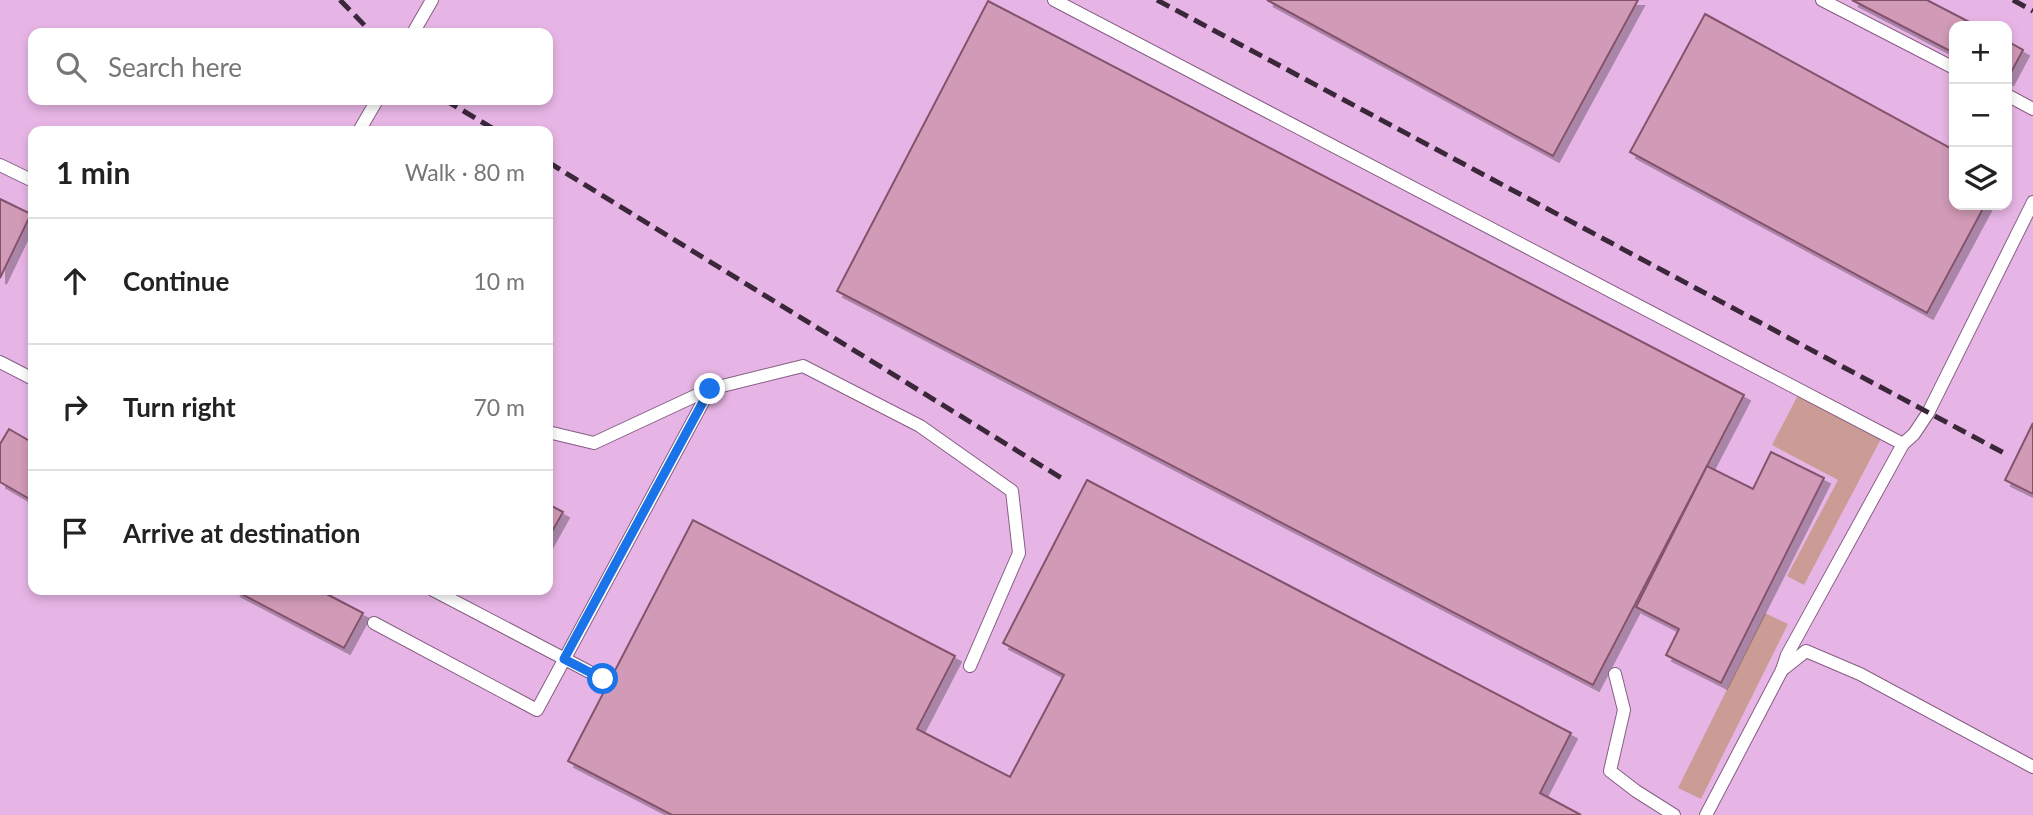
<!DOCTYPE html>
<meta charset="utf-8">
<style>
body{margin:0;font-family:Lato,sans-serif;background:#f6f6f6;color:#222}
.controls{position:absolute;right:21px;top:21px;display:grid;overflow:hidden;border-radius:14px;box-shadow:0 4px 10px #0003}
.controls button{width:63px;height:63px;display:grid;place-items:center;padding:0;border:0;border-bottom:2px solid #e0e0e0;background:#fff;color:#222;font:35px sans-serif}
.stop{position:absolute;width:21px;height:21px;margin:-16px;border:5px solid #1a73e8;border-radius:50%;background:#fff}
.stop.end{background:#1a73e8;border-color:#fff;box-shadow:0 2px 7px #0008}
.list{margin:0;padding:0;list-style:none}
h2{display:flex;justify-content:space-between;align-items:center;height:91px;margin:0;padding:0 28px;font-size:30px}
h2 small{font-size:23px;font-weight:400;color:#767676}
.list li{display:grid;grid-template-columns:46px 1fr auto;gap:21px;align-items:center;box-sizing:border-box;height:126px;padding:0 28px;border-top:2px solid #e0e0e0}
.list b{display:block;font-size:26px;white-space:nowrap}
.list em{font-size:23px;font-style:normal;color:#767676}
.icon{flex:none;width:38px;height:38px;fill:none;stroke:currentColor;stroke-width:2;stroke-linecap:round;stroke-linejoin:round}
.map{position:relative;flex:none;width:2033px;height:815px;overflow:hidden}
.search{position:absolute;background:#fff;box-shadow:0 4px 10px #0003;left:28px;top:28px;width:525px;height:77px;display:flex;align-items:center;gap:18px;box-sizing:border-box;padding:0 24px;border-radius:14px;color:#767676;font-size:26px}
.panel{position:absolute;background:#fff;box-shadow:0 4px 10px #0003;left:28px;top:126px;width:525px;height:469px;border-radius:14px}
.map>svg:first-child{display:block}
.built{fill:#e7b5e5;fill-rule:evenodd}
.green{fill:#cb9b95}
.building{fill:#d19ab6;stroke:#83526c;stroke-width:2;filter:url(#shadow)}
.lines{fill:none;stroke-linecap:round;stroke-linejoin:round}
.service-casing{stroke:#855e84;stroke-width:14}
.service{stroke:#fff;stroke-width:12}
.rail{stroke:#3a273a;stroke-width:5;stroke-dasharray:14 7;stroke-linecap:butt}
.route{stroke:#1a73e8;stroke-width:9}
</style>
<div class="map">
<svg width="2033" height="815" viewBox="0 0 2033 815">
<defs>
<filter id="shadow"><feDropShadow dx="6" dy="6" stdDeviation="0" flood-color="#0004"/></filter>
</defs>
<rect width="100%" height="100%" fill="#efc3ed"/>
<!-- built -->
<path class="built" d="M0 0H2033V815H0ZM1954 26H2007V205H1954ZM33 33H548V100H33ZM33 131H548V590H33Z"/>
<!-- green -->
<g class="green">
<polygon points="1798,395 1881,439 1804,585 1787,576 1838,480 1772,445"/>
<polygon points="1765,613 1788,624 1701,799 1678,788"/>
</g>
<!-- building -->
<g class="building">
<polygon points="1267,0 1638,0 1553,156"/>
<polygon points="1852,0 1927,0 1977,26 1954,26 1954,53"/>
<polygon points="988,1 1744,395 1593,685 837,291"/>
<polygon points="1705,14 1954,150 1954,205 1985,205 1927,313 1630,152"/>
<polygon points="2007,41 2023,50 2007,80"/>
<polygon points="0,199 31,214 0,278"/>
<polygon points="2033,423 2033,494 2005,480"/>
<polygon points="9,429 33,443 33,501 0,482 0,444"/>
<polygon points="1771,452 1824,478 1721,683 1666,655 1679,629 1636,607 1707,466 1753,489"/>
<polygon points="1087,480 1571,733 1540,793 1581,815 672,815 568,761 693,520 955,656 917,729 1010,777 1064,675 1003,643"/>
<polygon points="548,504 563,512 548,539"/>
<polygon points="234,590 319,590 363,613 344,648"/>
</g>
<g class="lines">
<defs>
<g id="service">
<polyline points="1054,0 1903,444 1787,655 1782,670"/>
<polyline points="1822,0 1954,68"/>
<polyline points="413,33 432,0"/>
<polyline points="2007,95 2033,109"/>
<polyline points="359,131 377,100"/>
<polyline points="0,165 33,181"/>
<polyline points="0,362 33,379"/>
<polyline points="548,432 594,443 710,389 803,366 920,426 1012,491 1019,553 970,666"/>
<polyline points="1903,444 1914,434 1928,413 2033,202"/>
<polyline points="433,590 603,679"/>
<polyline points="374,623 537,710 710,389"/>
<polyline points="1615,674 1624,710 1610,771 1636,791 1674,815"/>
<polyline points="1706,815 1782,670 1806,651 1860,674 2033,767"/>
</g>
</defs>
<!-- service casing -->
<use href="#service" class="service-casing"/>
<!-- service -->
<use href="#service" class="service"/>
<!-- rail -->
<g class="rail">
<polyline points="340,0 372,33"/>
<polyline points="1157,0 2004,453"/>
<polyline points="2013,0 2033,11"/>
<polyline points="445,100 497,131"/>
<polyline points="548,162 1063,479"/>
</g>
</g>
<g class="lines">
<!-- route -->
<polyline class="route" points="603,679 564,659 710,389"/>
</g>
</svg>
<div class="controls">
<button>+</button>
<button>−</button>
<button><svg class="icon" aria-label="layers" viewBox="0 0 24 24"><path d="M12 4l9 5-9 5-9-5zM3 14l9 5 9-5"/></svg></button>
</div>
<div class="stop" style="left:603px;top:679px"></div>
<div class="stop end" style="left:710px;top:389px"></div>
<div class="search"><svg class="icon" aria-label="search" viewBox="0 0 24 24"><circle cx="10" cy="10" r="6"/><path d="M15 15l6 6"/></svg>Search here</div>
<section class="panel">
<h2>1 min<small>Walk · 80 m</small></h2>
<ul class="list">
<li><svg class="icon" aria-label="ahead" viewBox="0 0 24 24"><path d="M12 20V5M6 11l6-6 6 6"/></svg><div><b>Continue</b></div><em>10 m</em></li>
<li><svg class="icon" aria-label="right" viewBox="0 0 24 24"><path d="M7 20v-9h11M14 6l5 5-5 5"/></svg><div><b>Turn right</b></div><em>70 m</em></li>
<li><svg class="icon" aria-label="arrive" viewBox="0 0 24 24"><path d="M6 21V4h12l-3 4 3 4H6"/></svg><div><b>Arrive at destination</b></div></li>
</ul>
</section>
</div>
